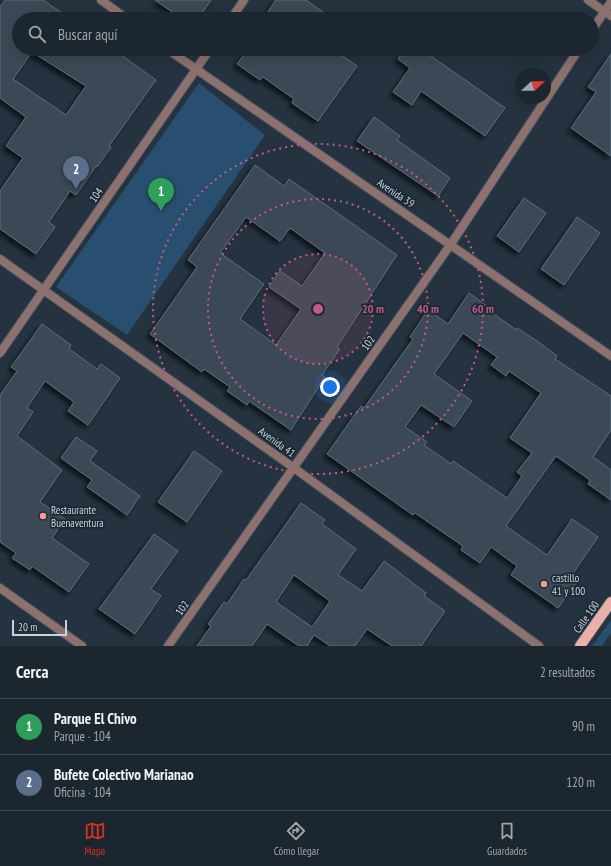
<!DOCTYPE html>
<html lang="es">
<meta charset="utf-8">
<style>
body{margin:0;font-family:"PT Sans Narrow",sans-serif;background:#242e37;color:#f1f3f6}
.compass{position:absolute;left:515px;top:68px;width:36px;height:36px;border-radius:50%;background:#1b262f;box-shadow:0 4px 16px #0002;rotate:69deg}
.scale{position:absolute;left:12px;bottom:10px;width:55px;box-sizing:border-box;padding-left:4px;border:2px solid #cad3db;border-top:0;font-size:11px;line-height:14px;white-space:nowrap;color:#cad3db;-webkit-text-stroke:3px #1b2935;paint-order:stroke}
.you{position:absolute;left:330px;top:387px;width:14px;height:14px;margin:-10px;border:3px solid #fff;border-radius:50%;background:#1a73e8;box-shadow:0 0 0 6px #1a73e833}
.badge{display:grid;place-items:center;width:26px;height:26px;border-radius:50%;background:#d93025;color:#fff;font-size:13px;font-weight:700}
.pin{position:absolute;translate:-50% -33px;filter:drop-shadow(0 1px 2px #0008)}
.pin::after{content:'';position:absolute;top:21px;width:14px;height:12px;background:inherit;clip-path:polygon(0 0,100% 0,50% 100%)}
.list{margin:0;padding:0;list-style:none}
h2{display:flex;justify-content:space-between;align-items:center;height:52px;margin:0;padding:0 16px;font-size:17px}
h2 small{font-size:13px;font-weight:400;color:#a0a5aa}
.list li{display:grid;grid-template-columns:26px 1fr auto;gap:12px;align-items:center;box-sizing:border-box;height:56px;padding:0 16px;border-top:1px solid #39434b}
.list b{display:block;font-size:15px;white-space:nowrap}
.list p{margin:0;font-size:13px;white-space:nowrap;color:#a0a5aa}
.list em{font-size:13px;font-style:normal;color:#a0a5aa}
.icon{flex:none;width:22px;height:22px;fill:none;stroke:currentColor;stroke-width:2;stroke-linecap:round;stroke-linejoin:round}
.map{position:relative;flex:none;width:611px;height:646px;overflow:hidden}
.search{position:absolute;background:#1b262f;box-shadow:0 4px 16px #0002;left:12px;right:12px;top:12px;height:44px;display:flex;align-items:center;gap:10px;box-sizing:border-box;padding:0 14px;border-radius:22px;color:#a0a5aa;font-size:15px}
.sheet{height:164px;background:#1b262f}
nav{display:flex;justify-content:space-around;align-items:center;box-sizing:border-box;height:56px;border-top:1px solid #39434b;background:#1b262f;font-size:11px;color:#a0a5aa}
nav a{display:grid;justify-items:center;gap:2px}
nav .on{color:#d93025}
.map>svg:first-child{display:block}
.green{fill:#284f6f}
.building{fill:#3a4957;stroke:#5c6c7b;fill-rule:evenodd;filter:url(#shadow)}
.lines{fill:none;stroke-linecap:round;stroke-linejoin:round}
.minor-casing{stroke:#42505b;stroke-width:10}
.primary-casing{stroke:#42505b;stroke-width:12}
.minor{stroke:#8d716e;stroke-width:8}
.primary{stroke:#e9b1aa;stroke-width:10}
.ring{fill:none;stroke:#c55988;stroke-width:2;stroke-dasharray:2 4}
.poi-dot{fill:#f59c92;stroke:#1b2935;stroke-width:1.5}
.labels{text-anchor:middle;stroke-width:3.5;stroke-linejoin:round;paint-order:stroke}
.street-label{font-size:11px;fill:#cad3db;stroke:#1b2935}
.poi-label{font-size:11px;fill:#cad3db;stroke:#1b2935;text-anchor:start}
.centre{fill:#c55988;stroke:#1b2935;stroke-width:2}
.ring-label{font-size:12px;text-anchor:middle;font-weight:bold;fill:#c55988;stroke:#1b2935;stroke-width:3.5;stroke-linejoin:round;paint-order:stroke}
</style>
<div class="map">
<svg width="611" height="646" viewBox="0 0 611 646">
<defs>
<filter id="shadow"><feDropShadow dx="-3.5" dy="3.5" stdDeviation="2" flood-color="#0009"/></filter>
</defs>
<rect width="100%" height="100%" fill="#24333f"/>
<!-- green -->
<g class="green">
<polygon points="199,83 265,135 127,335 56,287"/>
<polygon points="611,620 611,633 602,646 592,646"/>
</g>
<!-- building -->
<g class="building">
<path d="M5 0H43L71 19H19V49H113L156 80 109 146 111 147 97 167 96 166 76 195 70 191 49 222 55 227 36 254 0 229V191L23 158 6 146 26 117 0 98V7ZM32 52 86 86 66 115 13 79Z"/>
<polygon points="155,0 211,0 198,19 182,19"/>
<polygon points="276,0 306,0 333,19 263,19"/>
<polygon points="248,49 332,49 357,66 318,121 292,103 294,99 263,77 260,80 237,64"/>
<polygon points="405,49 421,49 505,108 485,136 421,91 412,105 393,92 410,68 398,59"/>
<polygon points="611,54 611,156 571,128 596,92 588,87"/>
<polygon points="374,117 400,136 397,140 450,178 438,196 357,141"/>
<path d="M255 165 284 186 289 179 397 255 337 347 340 349 322 375 325 377 291 430 249 401 247 405 227 391 230 387 204 369 202 372 150 334 197 267 188 260ZM246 217 280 241 290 228 325 253 302 286 280 271 269 287 301 309 276 345 240 319 264 284 220 253Z"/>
<polygon points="524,198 546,213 519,252 497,236"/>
<polygon points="577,217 600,233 564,285 541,269"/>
<path d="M469 293 488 307 487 309 516 330 517 328 540 343 557 356 555 359 611 396V430L593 457 611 470V500L588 484 590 480 556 456 506 526 547 555 572 519 598 537 572 575 578 580 558 608 511 575 517 566 491 547 480 563 461 550 463 546 415 513 413 515 327 454 361 406 364 408 381 384 413 339 410 337 428 310 448 324ZM463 333 497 357 491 365 506 376 509 371 541 393 510 438 532 453 517 472 522 476 507 498 453 461 451 464 424 445 427 442 405 427 421 405 454 427 472 401 434 374Z"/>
<polygon points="42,324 71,345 69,349 97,369 101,364 120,378 88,425 68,411 74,402 45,381 27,408 33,412 17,436 62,470 40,502 65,519 52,538 89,564 69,592 32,566 30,570 12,558 16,553 0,542 0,395 17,371 11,367"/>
<polygon points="76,437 97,451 90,461 140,496 127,515 87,487 92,480 61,458"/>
<polygon points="194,451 222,471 187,522 158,502"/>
<path d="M301 503 325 520 322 524 356 549 338 575 362 591 384 561 426 593 424 596 445 611 421 646H392L367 629 355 646H330L314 635 307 646H299L267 624 252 646H197L211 626 208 624 224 602 227 604 244 579 246 580ZM294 575 330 601 312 627 276 602Z"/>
<polygon points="154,534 178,551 151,589 161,596 135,634 99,609"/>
</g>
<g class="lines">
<defs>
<g id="minor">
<polyline points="101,0 127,19"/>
<polyline points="588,0 611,16"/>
<polyline points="231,19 244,0"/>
<polyline points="592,30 611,2"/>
<polyline points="167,49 611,356"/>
<polyline points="0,259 294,468 539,646"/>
<polyline points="0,353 210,49"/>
<polyline points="0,588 82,646"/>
<polyline points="168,646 451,244 579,49"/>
</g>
<polyline id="primary" points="580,646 611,602"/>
</defs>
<!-- minor casing -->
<use href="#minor" class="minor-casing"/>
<!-- primary casing -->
<use href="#primary" class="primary-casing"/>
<!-- minor -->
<use href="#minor" class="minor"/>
<!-- primary -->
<use href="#primary" class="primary"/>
</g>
<!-- distance rings -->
<circle cx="318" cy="309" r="55" fill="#c55988" fill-opacity=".12"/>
<g class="ring">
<circle cx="318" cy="309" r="55"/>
<circle cx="318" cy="309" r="110"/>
<circle cx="318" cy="309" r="165"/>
</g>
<!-- markers -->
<g class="poi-dot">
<circle cx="43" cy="516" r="4"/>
<circle cx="544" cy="584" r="4"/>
</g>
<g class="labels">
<!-- street labels -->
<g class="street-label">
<text transform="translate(396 193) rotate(34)" y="4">Avenida 39</text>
<text transform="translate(96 195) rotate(-55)" y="4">104</text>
<text transform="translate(368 343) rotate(-55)" y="4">102</text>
<text transform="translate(277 442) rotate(36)" y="4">Avenida 41</text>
<text transform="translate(182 608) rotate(-55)" y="4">102</text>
<text transform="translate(586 617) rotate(-55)" y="4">Calle 100</text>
</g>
<!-- poi labels -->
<g class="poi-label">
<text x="51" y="514">Restaurante<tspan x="51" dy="13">Buenaventura</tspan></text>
<text x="552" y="582">castillo<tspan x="552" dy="13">41 y 100</tspan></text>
</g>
</g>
<circle cx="318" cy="309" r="6" class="centre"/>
<g class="ring-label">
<text x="373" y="313">20 m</text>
<text x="428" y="313">40 m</text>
<text x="483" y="313">60 m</text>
</g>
</svg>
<svg class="compass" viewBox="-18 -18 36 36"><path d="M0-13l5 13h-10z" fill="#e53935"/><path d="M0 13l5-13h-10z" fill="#a0a5aa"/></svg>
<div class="scale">20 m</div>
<div class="you"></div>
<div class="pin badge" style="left:161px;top:211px;background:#2e9e5b">1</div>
<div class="pin badge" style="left:76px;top:189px;background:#5c6f8a">2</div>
<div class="search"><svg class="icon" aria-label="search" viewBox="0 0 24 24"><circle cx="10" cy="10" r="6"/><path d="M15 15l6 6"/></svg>Buscar aquí</div>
</div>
<section class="sheet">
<h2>Cerca<small>2 resultados</small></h2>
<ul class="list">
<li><span class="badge" style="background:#2e9e5b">1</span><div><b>Parque El Chivo</b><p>Parque · 104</p></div><em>90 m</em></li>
<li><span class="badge" style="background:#5c6f8a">2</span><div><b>Bufete Colectivo Marianao</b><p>Oficina · 104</p></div><em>120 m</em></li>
</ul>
</section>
<nav>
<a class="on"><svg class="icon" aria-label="map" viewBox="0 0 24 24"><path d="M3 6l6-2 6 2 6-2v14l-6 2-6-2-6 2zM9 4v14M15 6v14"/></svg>Mapa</a>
<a><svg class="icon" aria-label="directions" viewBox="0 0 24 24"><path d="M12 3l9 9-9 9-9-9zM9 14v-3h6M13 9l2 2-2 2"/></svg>Cómo llegar</a>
<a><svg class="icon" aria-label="saved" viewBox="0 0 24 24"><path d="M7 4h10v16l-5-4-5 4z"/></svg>Guardados</a>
</nav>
